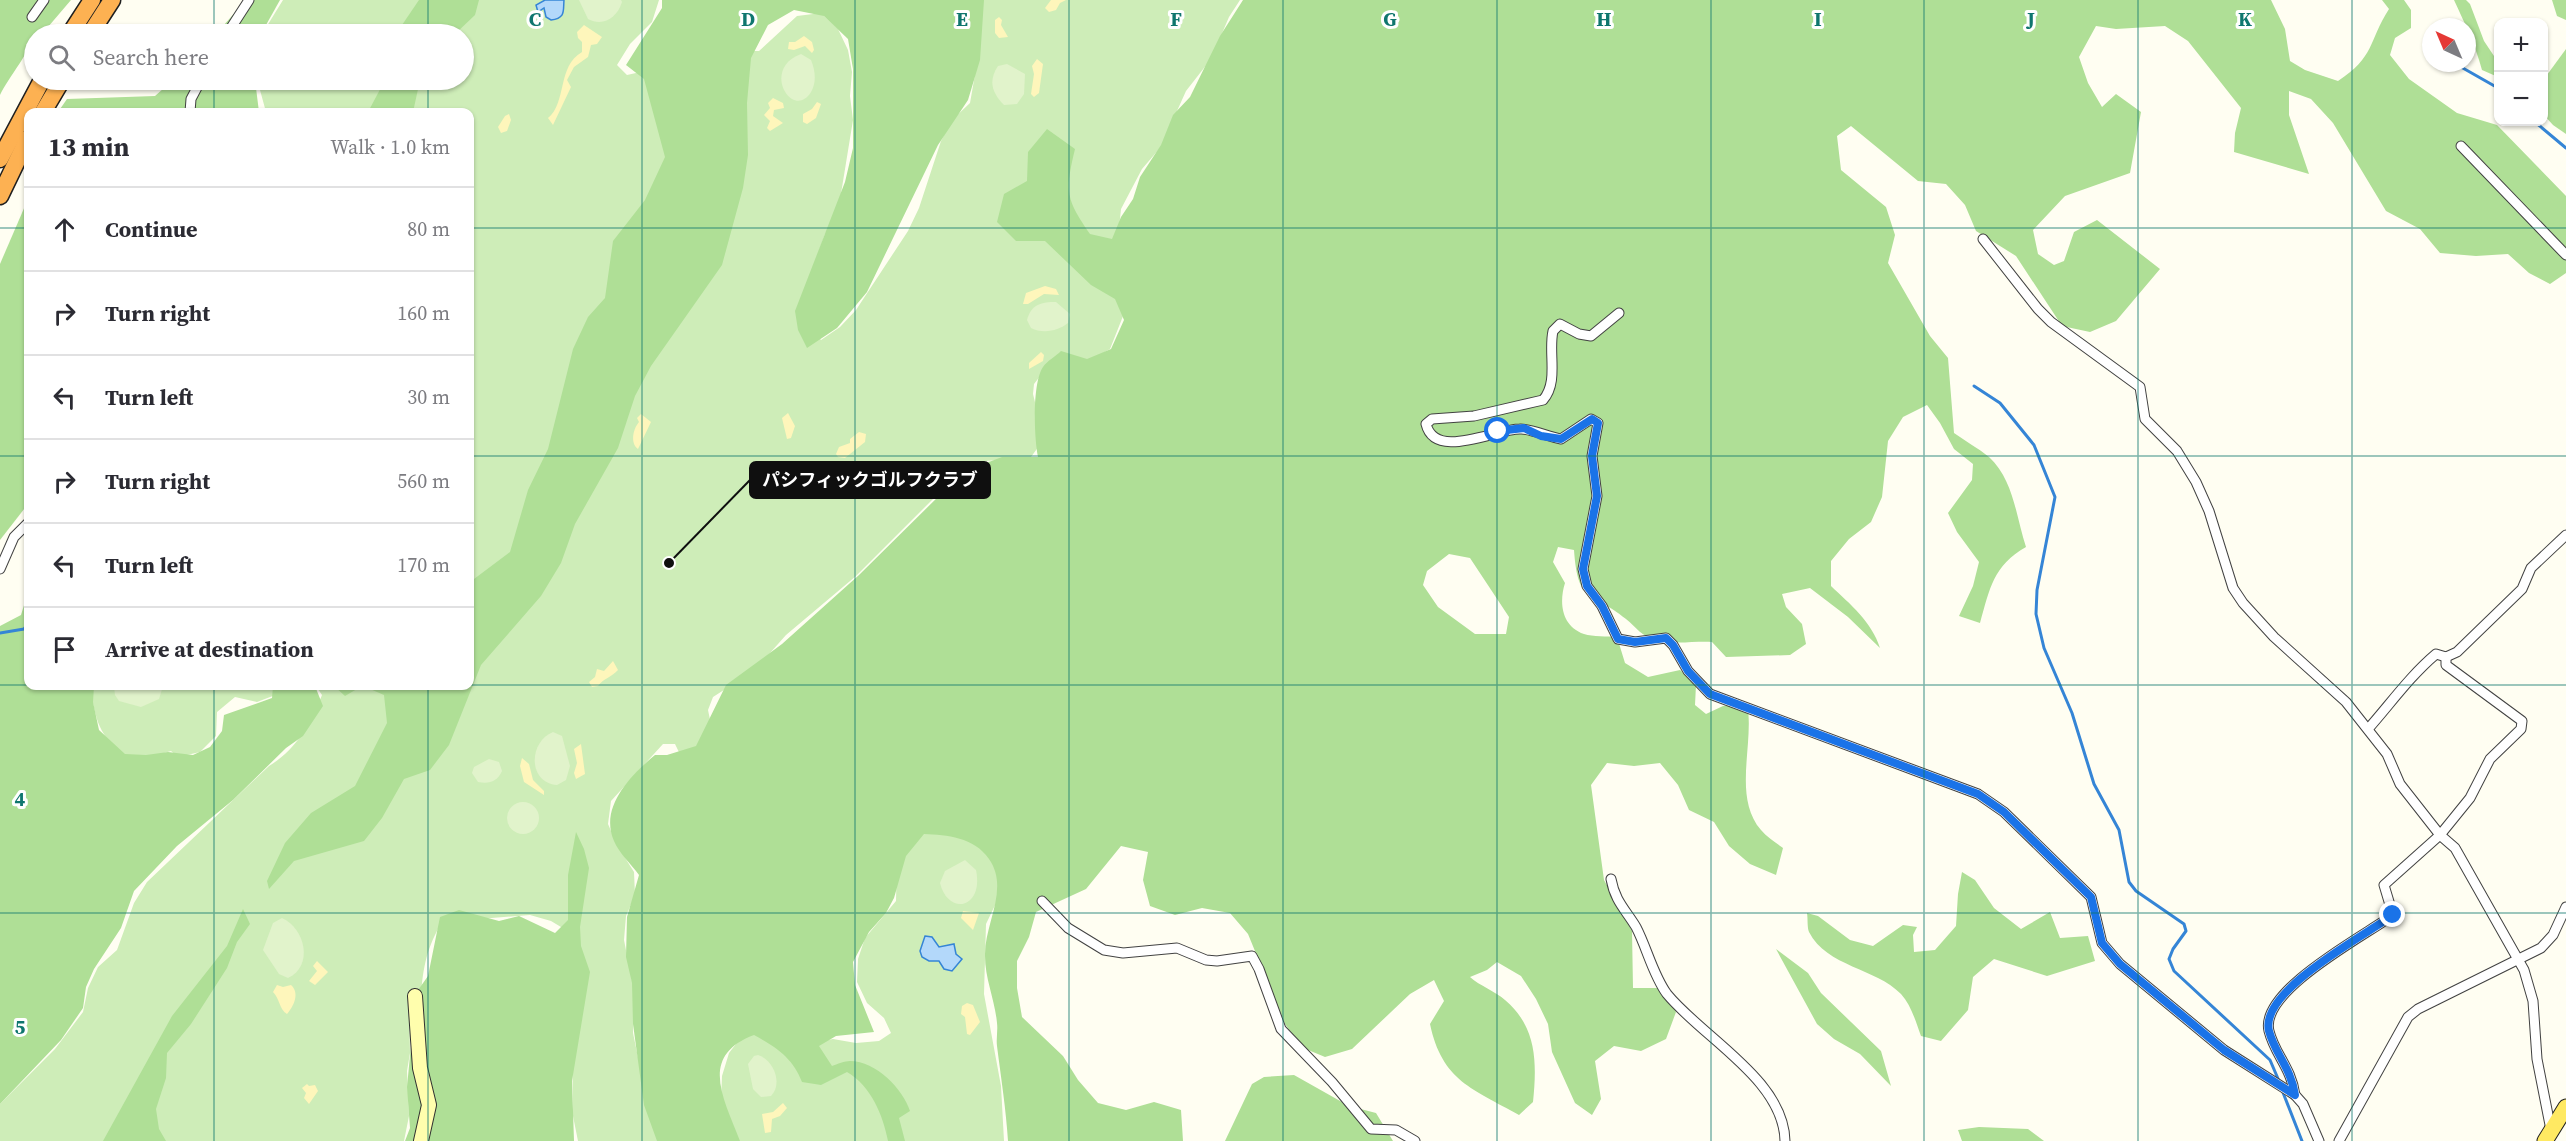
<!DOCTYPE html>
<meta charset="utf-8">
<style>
body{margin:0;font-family:"Source Serif 4","Noto Sans JP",serif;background:#f2f2f3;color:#2b2b33}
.controls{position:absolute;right:18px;top:18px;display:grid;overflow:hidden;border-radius:12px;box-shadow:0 2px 4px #0004}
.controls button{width:54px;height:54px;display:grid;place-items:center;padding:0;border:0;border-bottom:2px solid #e1e1e2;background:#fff;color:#2b2b33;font:30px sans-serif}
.compass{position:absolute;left:2422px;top:18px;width:54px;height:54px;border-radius:50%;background:#fff;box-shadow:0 2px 4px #0004;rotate:316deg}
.stop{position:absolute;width:18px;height:18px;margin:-14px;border:4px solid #1a73e8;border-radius:50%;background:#fff}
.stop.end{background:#1a73e8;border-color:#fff;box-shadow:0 2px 6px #0008}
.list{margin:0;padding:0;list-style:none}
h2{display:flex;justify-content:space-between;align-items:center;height:78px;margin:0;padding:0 24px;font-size:26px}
h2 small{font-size:20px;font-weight:400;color:#7c7c81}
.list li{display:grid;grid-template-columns:39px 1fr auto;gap:18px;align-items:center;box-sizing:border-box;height:84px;padding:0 24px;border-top:2px solid #e1e1e2}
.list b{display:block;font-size:22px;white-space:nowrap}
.list em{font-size:20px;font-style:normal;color:#7c7c81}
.icon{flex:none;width:33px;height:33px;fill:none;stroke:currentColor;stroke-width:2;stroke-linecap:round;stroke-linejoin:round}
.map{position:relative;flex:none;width:2566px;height:1141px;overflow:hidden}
.search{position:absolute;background:#fff;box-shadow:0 2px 4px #0004;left:24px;top:24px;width:450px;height:66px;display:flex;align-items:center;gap:15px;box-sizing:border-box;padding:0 21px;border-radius:33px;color:#7c7c81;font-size:22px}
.panel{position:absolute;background:#fff;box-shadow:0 2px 4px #0004;left:24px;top:108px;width:450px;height:582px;border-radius:12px}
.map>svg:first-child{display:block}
.green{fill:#ceedb8}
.forest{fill:#afdf96;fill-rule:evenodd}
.sand{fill:#fef6bb}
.pitch{fill:#e1f3cb}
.water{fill:#b3d8fa;stroke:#3585d6;stroke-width:1.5}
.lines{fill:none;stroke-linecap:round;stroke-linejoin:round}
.stream{stroke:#3585d6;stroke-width:3}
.street-casing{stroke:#424242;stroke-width:11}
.secondary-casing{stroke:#313131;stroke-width:16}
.primary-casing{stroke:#202020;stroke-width:17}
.highway-casing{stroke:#202020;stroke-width:19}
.street{stroke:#fff;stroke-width:9}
.secondary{stroke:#fffead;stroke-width:14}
.primary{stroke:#ffe962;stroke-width:15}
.highway{stroke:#fdb152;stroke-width:16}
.route{stroke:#1a73e8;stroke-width:8}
.grid{fill:none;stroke:#0f766e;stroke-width:1.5;stroke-opacity:0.55}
.grid-label{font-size:20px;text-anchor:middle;font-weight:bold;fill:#0f766e;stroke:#fff;stroke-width:6;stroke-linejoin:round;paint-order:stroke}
.leader{fill:none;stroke:#0f0f0f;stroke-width:2}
.callout-dot{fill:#0f0f0f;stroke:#fff;stroke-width:2}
.callout{fill:#0f0f0f;stroke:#0f0f0f;stroke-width:2}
.callout-label{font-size:18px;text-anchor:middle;font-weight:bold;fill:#fff}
</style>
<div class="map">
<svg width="2566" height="1141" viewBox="0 0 2566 1141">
<rect width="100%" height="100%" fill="#fffef2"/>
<!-- green -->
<g class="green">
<path d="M283 0H659L652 22 630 44 617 65 627 75 735 51H759L797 16 821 13 838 29 848 50 852 72 850 96 853 120 838 212 825 234 809 278 805 322 821 340 840 327 856 310 908 231 919 208 941 141 952 120 970 103 976 69 979 0H1240L1229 17 1211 59 1186 91 1177 111 1172 134 1142 169 1121 209 1118 238 1127 306 1110 349 1091 360 1048 366 1034 384 1033 394 1044 439 1031 457 986 461 947 485 856 576 786 635 755 670 713 697 708 710 713 734 694 783 675 744H663L611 801 608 824 617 845 634 872 635 895 626 916 624 940 633 986V1033L647 1101 662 1141H578L573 1116 571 933 551 921 530 915 442 922C427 947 423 967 421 996L409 997 410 1053 407 1071 409 1116 404 1141H0V1104L55 1049 83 1012 88 988 98 967 117 950 134 903 147 882 269 766C297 749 310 724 322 695L316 686H470V112H266L260 90 254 80H464V34H262Z"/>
<path d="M90 686H274L278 694 257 702 235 697 217 712 216 736 200 752 178 757 171 751 150 757 127 758C98 735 96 721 90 686Z"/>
<polygon points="929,829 975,839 992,855 1001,876 998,899 986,924 984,994 1001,1086 1004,1141 735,1141 721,1100 722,1076 729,1053 739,1040 760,1030 812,1043 833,1039 856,1043 879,1041 891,1033 884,1018 867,1003 857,982 858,959 865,938 896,901 897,855"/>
</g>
<!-- forest -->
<g class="forest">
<path d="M0 0H71L42 34H34C34 46 7 80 0 95Z"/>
<polygon points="246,0 280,0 261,34 216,34"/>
<polygon points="419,0 479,0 475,15 455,34 399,34 402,25"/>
<polygon points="662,0 984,0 980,60 968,100 938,145 867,292 837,328 807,348 798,330 795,311 845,182 853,148 853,69 848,39 824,16 794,10 768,25 751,58 747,103 748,155 743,188 722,265 651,366 635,396 618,448 575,524 561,563 541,596 481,665 449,745 430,770 404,779 382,818 364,841 294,861 269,889 267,881 285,843 311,813 355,786 387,723 384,695 363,686 470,686 470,582 510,552 528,490 548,449 573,349 588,317 605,298 613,241 645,200 665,157 644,79 626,65 662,8"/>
<path d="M1243 0H2271L2285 29 2290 61 2305 70 2338 81C2375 57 2368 42 2389 9L2382 0H2404L2411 10V28L2395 38 2390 55 2409 79 2457 113 2497 125 2566 196V273L2550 284 2529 273 2508 254 2476 256 2440 253 2420 229 2386 211 2333 123 2311 99 2289 91V115L2309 174 2234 152 2235 133 2241 108 2188 41 2165 26 2116 29 2096 26 2079 57 2088 83 2102 107 2116 94 2141 112 2130 173 2065 196 2033 230 2038 254 2054 265 2064 261 2074 232 2097 220 2160 269 2116 321 2090 332 2062 326 2016 256 1976 231 1965 205 1946 184 1918 181 1851 126 1837 136 1841 170 1886 207 1895 235 1888 263 1930 336 1948 358 1954 433C1965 441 1978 448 1989 457 2014 480 2016 517 2026 547 1993 566 1990 588 1980 623L1959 616 1973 586 1979 562 1957 532 1948 513 1972 480 1973 464 1954 449 1940 423 1927 405 1903 417 1888 441 1882 497 1871 522 1849 539 1831 561V586C1850 604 1872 622 1880 648L1848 617 1810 588 1782 594 1786 607 1802 624 1806 644 1790 655 1726 657 1712 642C1693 641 1674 645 1656 640 1641 636 1637 628 1626 619 1591 590 1578 606 1574 550L1558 547 1553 562 1565 583C1559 602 1561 626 1584 634 1593 637 1607 636 1617 637L1625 663 1648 677 1680 670 1696 685 1695 705 1706 714 1723 706 1747 703C1755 743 1732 796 1761 830 1767 837 1776 843 1783 848L1776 875 1750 864 1729 846 1714 822 1689 810 1678 785 1660 763 1634 766 1607 763 1591 785 1604 880 1632 931 1633 988H1662L1676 1012 1666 1039 1641 1051 1614 1046 1595 1061 1601 1099 1592 1115 1575 1103 1552 1052 1548 1024 1536 999 1521 976 1497 962 1487 970 1470 977C1480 986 1495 991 1505 1000 1537 1027 1537 1063 1533 1102L1519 1115C1473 1089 1442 1081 1430 1024L1444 1001 1434 980 1410 994 1352 1049 1325 1057 1301 1047 1285 1024 1248 934 1230 913 1202 908 1175 915 1150 906 1143 880 1148 852 1121 846 1086 889 1036 912 1029 937 1017 961V988L1022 1017 1063 1056 1078 1080 1098 1103 1126 1110 1154 1102 1181 1110 1183 1141H1008C1006 1109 1001 1078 997 1046 996 1038 998 1031 997 1023 995 1000 985 979 985 956 984 924 1010 889 989 859 974 837 947 835 924 834L906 856 894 898 886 913 869 932 853 962 855 985 874 1032 836 1036 819 1046 832 1066C837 1064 845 1061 850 1061 876 1061 903 1089 910 1111L899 1118 905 1141H888C883 1115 871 1086 847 1072L821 1085 802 1082C793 1058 776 1047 754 1035 698 1056 724 1099 740 1141H657L644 1105 633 1024 632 983 626 957 627 917 639 875C631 864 619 853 614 841 599 807 631 775 655 755H667L696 746 726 685 782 644 859 575 948 487 973 468 1002 457H1038C1034 438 1032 383 1043 367 1047 361 1056 356 1061 351L1087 359 1111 349 1124 320 1115 299 1091 285 1045 241H1016L997 222 1004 194 1027 181 1028 152 1047 129 1075 149C1065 191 1065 198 1090 234L1112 239 1121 217 1133 199 1140 177 1161 145 1173 115 1190 97 1220 36ZM1449 554 1470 558 1509 617 1506 634H1475L1438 607 1423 585 1427 571Z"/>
<path d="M2454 0H2466L2470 4 2484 41 2498 62V77L2482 70C2475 44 2465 24 2454 0Z"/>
<polygon points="2552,0 2566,0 2566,20 2557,16"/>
<polygon points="2566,49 2566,134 2553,125 2544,115 2544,79"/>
<polygon points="173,80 255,80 259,112 58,112 67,99 155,96"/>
<polygon points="385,80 420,80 413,112 368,112"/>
<polygon points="28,199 28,504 0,540 0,264"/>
<polygon points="28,592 28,686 94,686 93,702 99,730 125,754 146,755 168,752 193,755 210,747 222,731 224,715 272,698 273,686 315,686 323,706 303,736 286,748 233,800 177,846 134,891 121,928 94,969 86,987 83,1008 61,1040 0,1104 0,626 21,615"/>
<polygon points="334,686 362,686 345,696"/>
<polygon points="576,832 584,849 589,868 580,927 581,946 590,972 572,1081 574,1141 405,1141 410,1128 407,1087 416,993 428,976 440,917 459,910 499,921 519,916 555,933 568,920 568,875"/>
<path d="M1962 872 1975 880 1994 908 2021 929 2050 912 2060 938 2088 936 2095 961 2047 976 1994 959 1973 977 1968 1010 1941 1041 1921 1036C1916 1022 1911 1005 1901 994 1876 968 1827 967 1809 932 1807 927 1808 919 1807 913L1818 916 1850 940 1873 946 1903 925 1917 927 1913 935 1914 952 1935 950 1956 926 1958 894Z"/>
<polygon points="243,909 250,924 237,942 227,968 191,1024 167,1053 166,1078 156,1109 159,1129 166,1141 103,1141 172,1016 227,946"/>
<polygon points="1776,949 1808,973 1821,993 1881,1051 1891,1086 1860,1054 1834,1039 1817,1024"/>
<polygon points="1294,1075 1349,1106 1376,1113 1393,1141 1225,1141 1252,1084 1264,1077"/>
<polygon points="1979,1127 2028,1129 2044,1141 1962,1141 1958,1130"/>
</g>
<!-- sand -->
<g class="sand">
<polygon points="1051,0 1066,0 1060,3 1056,10 1049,12 1045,8"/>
<polygon points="999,17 1002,20 1001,25 1008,37 999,38 995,33 995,20"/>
<path d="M584 25 602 37 597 44 591 45 588 57 574 67 567 80 571 87 553 125 548 118C567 103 557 66 582 52V42L578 38 577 32Z"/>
<polygon points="804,36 812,42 814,50 812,53 805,46 794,50 788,49 789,42 795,42"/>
<polygon points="1037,59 1043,64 1039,93 1034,97 1031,94 1034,74 1032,66"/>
<polygon points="773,98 783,103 784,108 774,110 773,116 783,123 770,131 767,128 770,121 764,115 770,108 768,103"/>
<polygon points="817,102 821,104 816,118 807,124 803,122 803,114 812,109"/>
<polygon points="509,114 511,120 507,131 501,133 498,127 505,116"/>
<polygon points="1045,286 1056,289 1059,295 1044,294 1028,304 1023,304 1026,293"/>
<polygon points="1041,352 1044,355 1043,361 1029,369 1029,363"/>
<polygon points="788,413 795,426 791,438 787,439 782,418"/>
<path d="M641 414 651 422 638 449C630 443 633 429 639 422L637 418Z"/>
<polygon points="859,432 866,434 865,442 845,458 838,457 836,454 839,447 850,443 850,439"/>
<path d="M613 661 618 670C612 677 604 678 598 686L592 687 589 682 595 677 597 669 604 671Z"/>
<polygon points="581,744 585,774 576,779 574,773 577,763 574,749"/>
<polygon points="522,758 529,764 533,780 544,791 544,795 524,782 520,766"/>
<polygon points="963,911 979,913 973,930 961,918"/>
<polygon points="317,961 328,972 315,985 309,981 317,971 313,966"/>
<path d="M277 985 283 987 291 985C300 993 294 1006 287 1014 279 1009 280 999 273 992Z"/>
<polygon points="967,1003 973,1005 980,1022 970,1035 967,1034 965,1017 961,1014 962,1006"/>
<polygon points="307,1084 309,1086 315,1085 318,1091 309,1104 304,1098 306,1093 302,1088"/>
<polygon points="783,1103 787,1108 780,1116 772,1119 771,1132 765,1133 762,1114 773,1112"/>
</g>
<!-- pitch -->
<g class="pitch">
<path d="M579 0H621L622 2C617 18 603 27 588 19Z"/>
<path d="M801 54 811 60C815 70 817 82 811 92 793 121 760 69 801 54Z"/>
<path d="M1007 64 1025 74 1024 94 1017 104 1004 105C992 93 988 81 998 66Z"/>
<path d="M1056 302 1070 314 1068 323C1058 331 1043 334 1031 328L1027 320C1031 304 1042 302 1056 302Z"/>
<polygon points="114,686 163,686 159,699 141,707 119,701 115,695"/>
<path d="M553 732 562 736 570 766 566 780 557 785C528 783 528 742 553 732Z"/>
<path d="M489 759 499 762 502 771C497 782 489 784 478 782L472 773 474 767Z"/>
<circle cx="523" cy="818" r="16"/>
<path d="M965 860 976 870C984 909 948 916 940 883L945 871Z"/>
<path d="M282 918C305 928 314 966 288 978L279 974 263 950 273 923Z"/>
<path d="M758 1055C774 1060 783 1084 771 1096L761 1097 753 1089 748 1064 754 1056Z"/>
</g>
<!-- water -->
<g class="water">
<path d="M545 0H564C563 11 566 18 551 20L546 17 544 8 538 12 536 5Z"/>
<polygon points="925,936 932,937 939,947 954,944 956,954 962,959 952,971 944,969 939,961 929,961 922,957 920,951"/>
</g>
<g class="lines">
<!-- stream -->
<g class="stream">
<polyline points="2454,63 2498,88"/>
<polyline points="2535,122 2566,148"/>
<polyline points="1974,386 2000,403 2034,445 2055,497 2037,590 2036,614 2044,648 2072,713 2094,784 2119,830 2129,882 2136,891 2184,924 2186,931 2173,949 2169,959 2174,971 2270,1060 2279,1081"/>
<polyline points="0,633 24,629 28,624"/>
<polyline points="2282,1090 2302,1141"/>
</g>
<defs>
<g id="street">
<polyline points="32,17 44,0"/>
<polyline points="227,34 249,0"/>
<polyline points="190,112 191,99 201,80"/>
<polyline points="2461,146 2566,255"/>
<polyline points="1983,239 2038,309 2051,322 2140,387 2145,419 2177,451 2196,482 2209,511 2233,588 2243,603 2274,637 2346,702 2387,754 2400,784 2440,835 2455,848 2524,970 2533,1001 2537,1059 2551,1130"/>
<path d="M1619 313 1591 336 1579 334 1560 324 1553 331C1548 353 1559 382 1543 400L1474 416 1432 419 1426 424C1435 461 1495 429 1520 429 1529 428 1549 437 1561 439L1591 419 1598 423 1592 456 1597 496 1583 569 1587 586 1602 606 1618 639 1635 642 1666 638 1673 645 1688 671 1710 694 1978 794 2004 812 2091 897 2102 943 2120 964 2224 1050 2295 1095 2303 1104 2319 1141"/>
<polyline points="0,569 14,537 28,523"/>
<path d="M2368 729C2391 703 2410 676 2436 654L2446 657 2457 652 2522 589 2531 568 2566 535"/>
<path d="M1611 879C1615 901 1625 909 1636 927 1647 948 1653 975 1667 994 1703 1038 1784 1080 1785 1141"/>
<polyline points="1042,901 1068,928 1104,950 1123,953 1177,948 1206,960 1217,961 1252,956 1259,969 1281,1029 1332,1082 1371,1129 1396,1130 1415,1141"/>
<path d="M2295 1095C2291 1067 2275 1055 2269 1031 2259 991 2364 936 2393 915L2384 885 2440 835 2470 798 2490 759 2521 729 2522 721 2446 665V657"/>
<polyline points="2339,1141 2408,1017 2418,1009 2541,948 2553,935 2566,907"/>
</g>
<polyline id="secondary" points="415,996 420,1068 429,1105 421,1141"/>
<polyline id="primary" points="2545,1141 2566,1107"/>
<g id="highway">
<polyline points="70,34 92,0"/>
<polyline points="90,34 112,0"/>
<polyline points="43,112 62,80"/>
<polyline points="0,159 42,80"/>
<polyline points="0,196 28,138"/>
</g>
</defs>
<!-- street casing -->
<use href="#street" class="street-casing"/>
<!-- secondary casing -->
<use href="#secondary" class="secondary-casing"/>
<!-- primary casing -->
<use href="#primary" class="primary-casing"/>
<!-- highway casing -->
<use href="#highway" class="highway-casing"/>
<!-- street -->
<use href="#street" class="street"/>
<!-- secondary -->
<use href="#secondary" class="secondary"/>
<!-- primary -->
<use href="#primary" class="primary"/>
<!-- highway -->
<use href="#highway" class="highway"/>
</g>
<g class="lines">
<!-- route -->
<path class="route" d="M1498 431 1524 428 1541 436 1561 439 1592 419 1598 423 1592 456 1597 496 1583 569 1587 586 1602 606 1618 639 1635 642 1666 638 1673 645 1688 671 1710 694 1978 794 2004 812 2091 897 2102 943 2120 964 2224 1050 2295 1095C2291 1068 2275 1054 2269 1031 2259 991 2364 936 2393 915"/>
</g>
<!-- grid -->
<path class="grid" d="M214 0V34M428 0V34M642 0V1141M855 0V1141M1069 0V1141M1283 0V1141M1497 0V1141M1711 0V1141M1924 0V1141M2138 0V1141M2352 0V1141M214 80V112M428 80V112M0 228H28M470 228H2566M0 456H28M470 456H2566M0 685H28M470 685H2566M214 686V1141M428 686V1141M0 913H2566"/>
<g class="grid-label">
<text x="535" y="26">C</text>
<text x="748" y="26">D</text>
<text x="962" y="26">E</text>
<text x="1176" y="26">F</text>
<text x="1390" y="26">G</text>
<text x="1604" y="26">H</text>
<text x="1818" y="26">I</text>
<text x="2031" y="26">J</text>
<text x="2245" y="26">K</text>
<text x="20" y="806">4</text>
<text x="20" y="1034">5</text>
</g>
<!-- callouts -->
<path class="leader" d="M669 563L750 480"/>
<circle class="callout-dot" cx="669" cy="563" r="6"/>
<rect class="callout" x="750" y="462" width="240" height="36" rx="6"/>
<g class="callout-label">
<text x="870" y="486">パシフィックゴルフクラブ</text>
</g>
</svg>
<div class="controls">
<button>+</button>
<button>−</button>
</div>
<svg class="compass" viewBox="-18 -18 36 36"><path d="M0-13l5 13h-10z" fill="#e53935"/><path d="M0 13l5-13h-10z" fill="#7c7c81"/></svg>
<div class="stop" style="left:1498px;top:431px"></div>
<div class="stop end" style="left:2393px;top:915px"></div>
<div class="search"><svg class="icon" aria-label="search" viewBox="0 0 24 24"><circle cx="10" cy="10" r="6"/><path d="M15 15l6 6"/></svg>Search here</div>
<section class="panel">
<h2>13 min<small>Walk · 1.0 km</small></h2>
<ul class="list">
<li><svg class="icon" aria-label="ahead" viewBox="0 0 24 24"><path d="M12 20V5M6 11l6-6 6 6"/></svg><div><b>Continue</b></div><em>80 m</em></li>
<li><svg class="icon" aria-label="right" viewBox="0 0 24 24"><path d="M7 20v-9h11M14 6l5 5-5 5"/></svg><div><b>Turn right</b></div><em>160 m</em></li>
<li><svg class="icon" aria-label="left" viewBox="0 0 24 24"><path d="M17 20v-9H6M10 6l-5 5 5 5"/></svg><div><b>Turn left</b></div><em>30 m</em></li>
<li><svg class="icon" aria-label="right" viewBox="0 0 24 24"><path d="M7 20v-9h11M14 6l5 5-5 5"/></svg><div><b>Turn right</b></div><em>560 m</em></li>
<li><svg class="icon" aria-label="left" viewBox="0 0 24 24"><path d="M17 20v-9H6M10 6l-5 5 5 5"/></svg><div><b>Turn left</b></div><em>170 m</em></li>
<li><svg class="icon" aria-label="arrive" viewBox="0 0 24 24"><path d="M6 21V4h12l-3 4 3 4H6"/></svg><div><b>Arrive at destination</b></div></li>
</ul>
</section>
</div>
